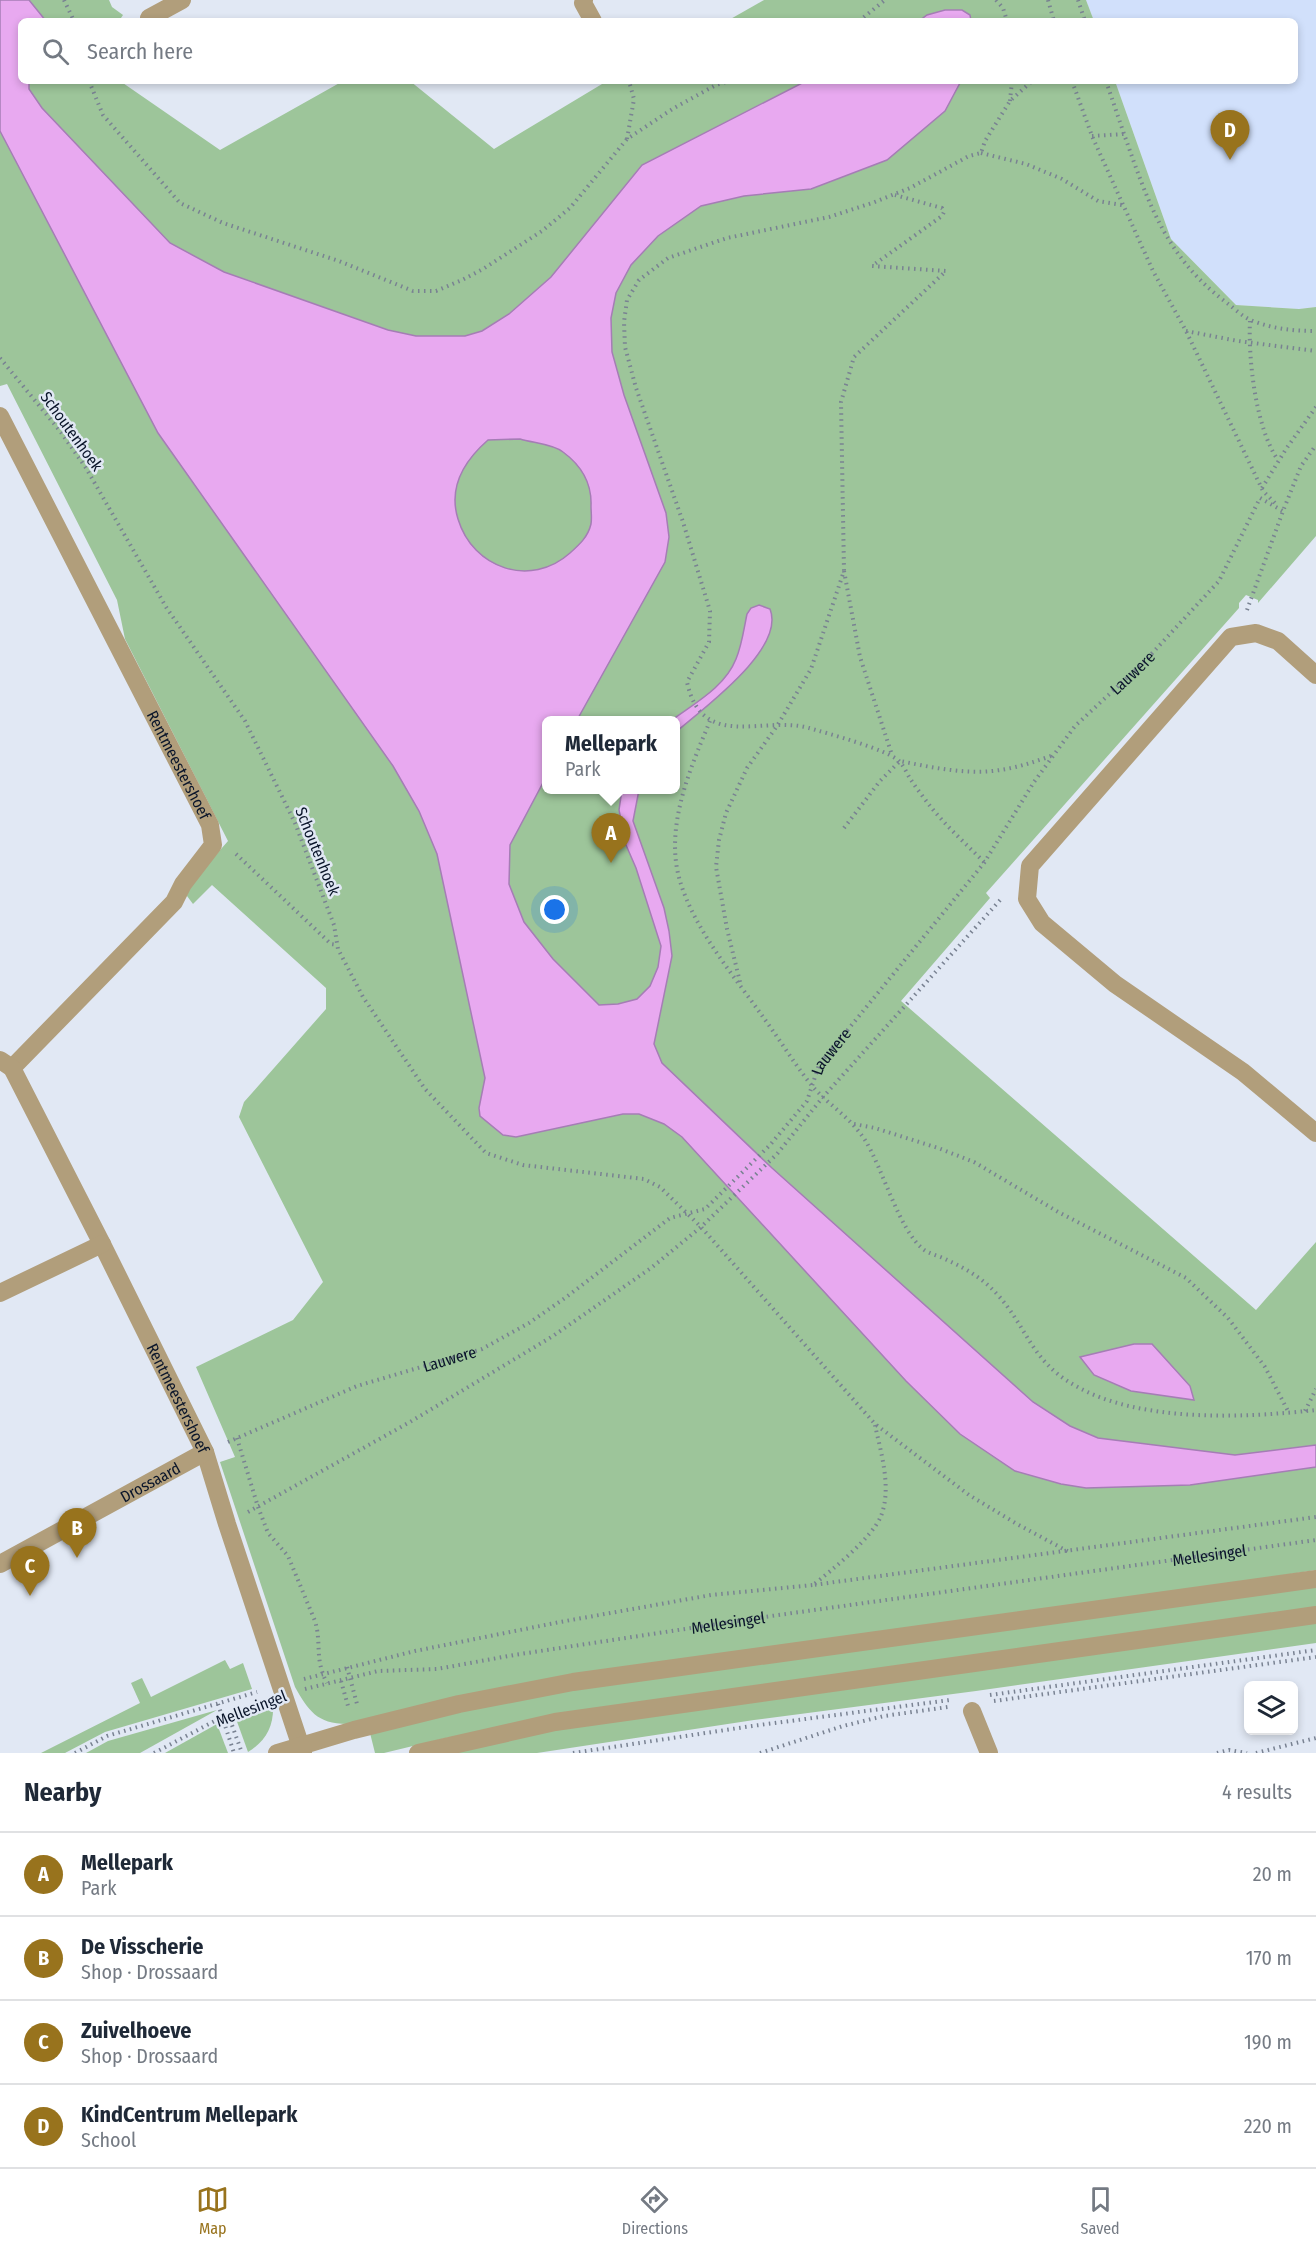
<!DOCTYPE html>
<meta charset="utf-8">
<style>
body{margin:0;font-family:"Fira Sans Condensed",sans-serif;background:#f6f6f7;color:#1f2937}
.controls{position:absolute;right:18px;bottom:18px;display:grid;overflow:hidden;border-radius:9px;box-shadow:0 3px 9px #0003}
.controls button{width:54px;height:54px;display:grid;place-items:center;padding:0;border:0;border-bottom:2px solid #e0e1e3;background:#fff;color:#1f2937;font:30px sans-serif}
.you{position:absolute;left:555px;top:910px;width:21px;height:21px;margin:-15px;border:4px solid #fff;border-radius:50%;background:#1a73e8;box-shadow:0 0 0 9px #1a73e833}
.badge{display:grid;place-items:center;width:39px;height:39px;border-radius:50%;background:#98731d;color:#fff;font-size:20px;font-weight:700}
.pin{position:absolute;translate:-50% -50px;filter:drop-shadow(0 2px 3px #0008)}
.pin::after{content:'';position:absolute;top:32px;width:21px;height:18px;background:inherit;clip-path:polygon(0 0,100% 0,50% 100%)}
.popup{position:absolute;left:542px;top:716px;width:138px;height:78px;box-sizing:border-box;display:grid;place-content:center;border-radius:9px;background:#fff;filter:drop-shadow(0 2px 4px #0005);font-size:20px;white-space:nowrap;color:#747a83}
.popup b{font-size:22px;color:#1f2937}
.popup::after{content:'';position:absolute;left:50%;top:100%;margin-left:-12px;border:12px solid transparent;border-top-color:#fff}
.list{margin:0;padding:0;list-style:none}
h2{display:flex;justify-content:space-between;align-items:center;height:78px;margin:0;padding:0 24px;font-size:26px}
h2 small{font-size:20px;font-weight:400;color:#747a83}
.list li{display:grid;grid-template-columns:39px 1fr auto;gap:18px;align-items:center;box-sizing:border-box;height:84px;padding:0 24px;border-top:2px solid #e0e1e3}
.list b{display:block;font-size:22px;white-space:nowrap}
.list p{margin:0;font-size:20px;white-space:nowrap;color:#747a83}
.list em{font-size:20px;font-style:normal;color:#747a83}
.icon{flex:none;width:33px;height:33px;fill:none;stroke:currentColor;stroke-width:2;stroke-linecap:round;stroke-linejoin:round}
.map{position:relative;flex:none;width:1316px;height:1753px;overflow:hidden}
.search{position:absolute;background:#fff;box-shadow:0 3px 9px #0003;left:18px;right:18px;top:18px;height:66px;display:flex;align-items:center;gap:15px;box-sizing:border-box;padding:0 21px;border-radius:9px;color:#747a83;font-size:22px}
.sheet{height:414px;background:#fff}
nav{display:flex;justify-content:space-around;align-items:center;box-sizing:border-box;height:84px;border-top:2px solid #e0e1e3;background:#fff;font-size:16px;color:#747a83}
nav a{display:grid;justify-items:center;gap:3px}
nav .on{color:#98731d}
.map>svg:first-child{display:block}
.built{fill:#d1e0fb}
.green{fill:#9dc59a;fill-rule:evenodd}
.water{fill:#e8a9f0;stroke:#a57db5;stroke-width:1.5;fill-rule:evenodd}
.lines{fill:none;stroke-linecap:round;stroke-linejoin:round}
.path{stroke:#798292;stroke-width:4;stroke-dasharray:1.5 4.5;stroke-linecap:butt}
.minor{stroke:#b19e7b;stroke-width:18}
.labels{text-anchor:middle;stroke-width:5;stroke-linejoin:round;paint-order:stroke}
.street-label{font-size:16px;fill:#0a152a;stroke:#e1e8f4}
</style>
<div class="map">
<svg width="1316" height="1753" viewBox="0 0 1316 1753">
<rect width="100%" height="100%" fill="#e1e8f4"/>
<!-- built -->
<polygon class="built" points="1086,0 1316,0 1316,307 1299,309 1236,305 1171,239 1115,81 1295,81 1295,21 1094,21"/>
<!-- green -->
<g class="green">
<path d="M0 0H109L112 7 123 15 119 21H21V81H120L220 150 343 81H410L494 149 607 81H1115L1171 239 1236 305 1299 309 1316 307V536L1258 603V600L1246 595 1239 603V608L986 893 990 898 901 1001 1256 1310 1316 1242V1570L347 1724C317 1724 308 1710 295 1687L220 1462 235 1457 196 1367 293 1320 323 1282 239 1117 244 1102 326 1009V988L212 885 193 904 187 896 188 887 228 841 125 639 117 600 7 384 0 386ZM546 720H676V790H546Z"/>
<polygon points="764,0 1086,0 1094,21 727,21"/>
<polygon points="1316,1584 1316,1608 446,1738 384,1753 375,1753 370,1733 459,1711 560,1692"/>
<polygon points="1316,1622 1316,1643 976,1691 754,1720 537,1753 439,1753 540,1732"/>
<polygon points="225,1660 230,1669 243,1663 252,1689 105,1732 65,1753 41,1753 140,1703 131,1683 142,1678 151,1697"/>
<path d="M273 1705C274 1726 266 1741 248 1752L235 1716Z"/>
<polygon points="217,1710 140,1753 86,1753 108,1741"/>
<polygon points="217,1724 228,1753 165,1753"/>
</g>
<!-- water -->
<g class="water">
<path d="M0 0H29L46 21H21V81H29V89L42 108 170 243 224 272 388 330 416 336H465L482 331 509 314 551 277 642 165 806 81H961L945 111 887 160 811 189 744 196 701 206 658 236 631 265 616 293 611 318 612 352 624 395 666 513 669 537 665 562 577 720H546V777L510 845 509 884 524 922 553 959 599 1005 618 1004 637 999 650 986 658 967 661 946 636 868 626 845 619 810 622 790H639L633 821 664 908 669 931 672 956 654 1044 662 1063 772 1168 1033 1402 1070 1426 1098 1438 1235 1455 1316 1445V1467L1190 1485 1086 1488 1061 1484 1015 1471 960 1434 906 1381 682 1137 664 1124 639 1114H623L516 1137 503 1135 480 1116 479 1108 485 1078 437 854 419 811 393 766 158 433 0 131ZM520 439C533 443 553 444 563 452 582 466 592 483 591 506 591 512 592 518 591 524 588 537 579 545 570 553 531 588 473 569 458 519 448 487 464 461 488 440Z"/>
<polygon points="945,10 962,10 970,15 971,21 919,21 927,15"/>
<path d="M759 605 770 609C786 649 702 709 676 732V720H672C695 703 725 687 736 659 742 645 744 628 747 614L751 608Z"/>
<polygon points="1134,1344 1152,1344 1190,1386 1194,1400 1131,1391 1094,1375 1080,1357"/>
</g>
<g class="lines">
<!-- path -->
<g class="path">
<polyline points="64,0 74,21"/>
<polyline points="996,0 1003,8 1007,21"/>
<polyline points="1048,0 1054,21"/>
<polyline points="1078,0 1085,21"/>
<polyline points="859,21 885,0"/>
<polyline points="89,81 103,115 180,203 223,223 339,261 413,291 436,291 462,280 483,269 542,231 570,208 627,139 674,108 716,85 729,81"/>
<polyline points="1072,81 1092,136 1153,271 1186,331 1263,491 1278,506"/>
<polyline points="1106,81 1124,134"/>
<polyline points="1010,101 1012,81"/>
<path d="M1092 136 1124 134C1148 202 1166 258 1227 303 1235 309 1244 318 1253 321 1274 329 1294 331 1316 331"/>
<polyline points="627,139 634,99 629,81"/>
<polyline points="981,153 1026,164 1062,179 1098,201 1122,205"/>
<path d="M1250 321C1248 359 1256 429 1278 460"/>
<polyline points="1186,331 1238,341 1316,351"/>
<polyline points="0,358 60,431 86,468 166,607 245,721 295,823 334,925 338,949 363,997 425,1089 486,1153 523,1165 644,1179 660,1187 701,1227 875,1424 969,1495 1017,1524 1069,1552"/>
<polyline points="1262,488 1286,449 1316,407"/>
<polyline points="844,571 860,657 892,755"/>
<polyline points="1247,610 1283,511 1301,466 1316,445"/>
<path d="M710 721C690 769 664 828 680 881 694 929 734 976 763 1017 780 1040 795 1065 813 1087 831 1107 849 1116 865 1140 883 1169 899 1230 923 1249 929 1254 940 1256 947 1260 965 1268 982 1278 996 1293 1027 1326 1030 1360 1074 1385 1139 1423 1243 1418 1316 1410"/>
<path d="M844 828 880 781 900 761C930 767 962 774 992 771 1013 769 1031 763 1051 756"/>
<polyline points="236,854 331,944 338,945"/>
<path d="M984 862C966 844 946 826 930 806 924 798 917 789 911 780 907 774 904 766 899 761 889 750 826 733 809 728 763 715 702 752 687 682L709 642 710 611 683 522 636 388 625 347 624 322 627 300 639 280 668 258 727 238 829 217 872 203 910 188 969 156 981 153 985 141 1010 101 1032 81"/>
<polyline points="740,982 727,929 716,867 719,840 726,813 747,768 777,726 811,669 844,571 841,402 854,357 946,271 872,266 942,216 944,212 942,208 895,195"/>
<polyline points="854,1124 875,1128 938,1148 974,1162 1060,1213 1186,1278 1228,1318 1265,1367 1289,1413"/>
<polyline points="1305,1411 1316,1389"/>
<path d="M875 1425C881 1453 892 1488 881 1516 872 1538 832 1570 813 1585L1316 1517"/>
<path d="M237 1438 258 1507 268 1533 288 1556 315 1621C322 1645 314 1658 327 1683"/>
<path id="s1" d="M228 1442 357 1386 482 1349 529 1323 565 1298 670 1218 705 1209 770 1145 807 1101 819 1065 984 863 1034 782 1075 726 1144 662 1219 581 1260 498 1283 511"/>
<polyline points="248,1512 410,1422 553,1336 651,1268 701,1227 777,1154 823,1097 1002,898"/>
<polyline points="347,1667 357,1704"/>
<polyline points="304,1679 415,1651 560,1622 711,1595 813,1585"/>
<polyline points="341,1681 348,1706"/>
<path id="s2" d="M305 1689 378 1671 437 1669 514 1655 757 1618 1316 1540"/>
<polyline points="990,1695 1316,1650"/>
<polyline points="994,1701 1316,1657"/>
<polyline points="218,1704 234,1753"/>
<polyline points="228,1714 242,1753"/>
<polyline points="75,1753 107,1736 257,1692"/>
<polyline points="154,1753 228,1714 261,1702"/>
<polyline points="573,1753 752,1726 950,1700"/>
<polyline points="760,1753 843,1726 884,1716 948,1707"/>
<polyline points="1217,1753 1229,1750 1247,1753"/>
<polyline points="1256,1753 1316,1738"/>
</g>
<!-- minor -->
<g class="minor">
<polyline points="584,0 583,3 593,21"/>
<polyline points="149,18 182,0"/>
<path id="s3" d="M0 416 210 825 213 845 183 884 174 902 12 1068"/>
<polyline points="1316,675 1278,641 1256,633 1231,637 1030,866 1027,899 1042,923 1115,984 1243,1072 1316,1133"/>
<path id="s4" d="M0 1060 12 1068 102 1244 205 1452 227 1524 303 1753"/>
<polyline points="0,1293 102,1244"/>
<path id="s5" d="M0 1564 205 1452"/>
<polyline points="972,1711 989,1753"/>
<polyline points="277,1753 354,1730 459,1704 573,1682 1316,1579"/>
<polyline points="418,1753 555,1722 1316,1615"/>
</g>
</g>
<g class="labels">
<!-- street labels -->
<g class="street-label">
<text transform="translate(72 431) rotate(54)" y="6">Schoutenhoek</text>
<text dy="6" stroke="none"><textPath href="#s1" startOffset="1227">Lauwere</textPath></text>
<text dy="6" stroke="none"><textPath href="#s3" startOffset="392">Rentmeestershoef</textPath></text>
<text transform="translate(318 851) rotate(68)" y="6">Schoutenhoek</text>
<text dy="6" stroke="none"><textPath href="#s1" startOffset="741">Lauwere</textPath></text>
<text dy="6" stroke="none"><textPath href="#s1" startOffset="237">Lauwere</textPath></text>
<text dy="6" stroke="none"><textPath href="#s4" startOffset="384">Rentmeestershoef</textPath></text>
<text dy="6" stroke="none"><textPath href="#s5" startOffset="171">Drossaard</textPath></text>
<text dy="6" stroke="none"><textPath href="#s2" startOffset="915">Mellesingel</textPath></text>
<text dy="6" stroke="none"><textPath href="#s2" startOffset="429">Mellesingel</textPath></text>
<text transform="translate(251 1708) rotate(-21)" y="6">Mellesingel</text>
</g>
</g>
</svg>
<div class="controls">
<button><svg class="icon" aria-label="layers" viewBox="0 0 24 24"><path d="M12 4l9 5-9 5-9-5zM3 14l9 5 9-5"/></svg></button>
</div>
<div class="you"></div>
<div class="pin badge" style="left:611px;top:863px">A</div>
<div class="popup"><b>Mellepark</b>Park</div>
<div class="pin badge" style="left:77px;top:1558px">B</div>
<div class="pin badge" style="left:30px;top:1596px">C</div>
<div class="pin badge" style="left:1230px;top:160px">D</div>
<div class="search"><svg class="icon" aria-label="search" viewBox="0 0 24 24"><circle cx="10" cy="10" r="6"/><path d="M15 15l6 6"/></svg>Search here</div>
</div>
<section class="sheet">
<h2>Nearby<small>4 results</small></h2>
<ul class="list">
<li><span class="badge">A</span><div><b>Mellepark</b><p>Park</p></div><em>20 m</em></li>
<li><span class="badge">B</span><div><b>De Visscherie</b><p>Shop · Drossaard</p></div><em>170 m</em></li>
<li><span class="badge">C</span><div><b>Zuivelhoeve</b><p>Shop · Drossaard</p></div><em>190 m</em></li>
<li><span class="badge">D</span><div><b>KindCentrum Mellepark</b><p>School</p></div><em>220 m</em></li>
</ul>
</section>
<nav>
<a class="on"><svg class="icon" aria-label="map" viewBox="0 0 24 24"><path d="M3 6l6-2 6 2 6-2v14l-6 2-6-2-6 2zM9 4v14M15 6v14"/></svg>Map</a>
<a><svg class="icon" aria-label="directions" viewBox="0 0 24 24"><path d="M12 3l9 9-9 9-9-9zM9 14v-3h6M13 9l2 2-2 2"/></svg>Directions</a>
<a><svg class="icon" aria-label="saved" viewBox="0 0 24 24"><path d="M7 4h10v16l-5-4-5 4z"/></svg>Saved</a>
</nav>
